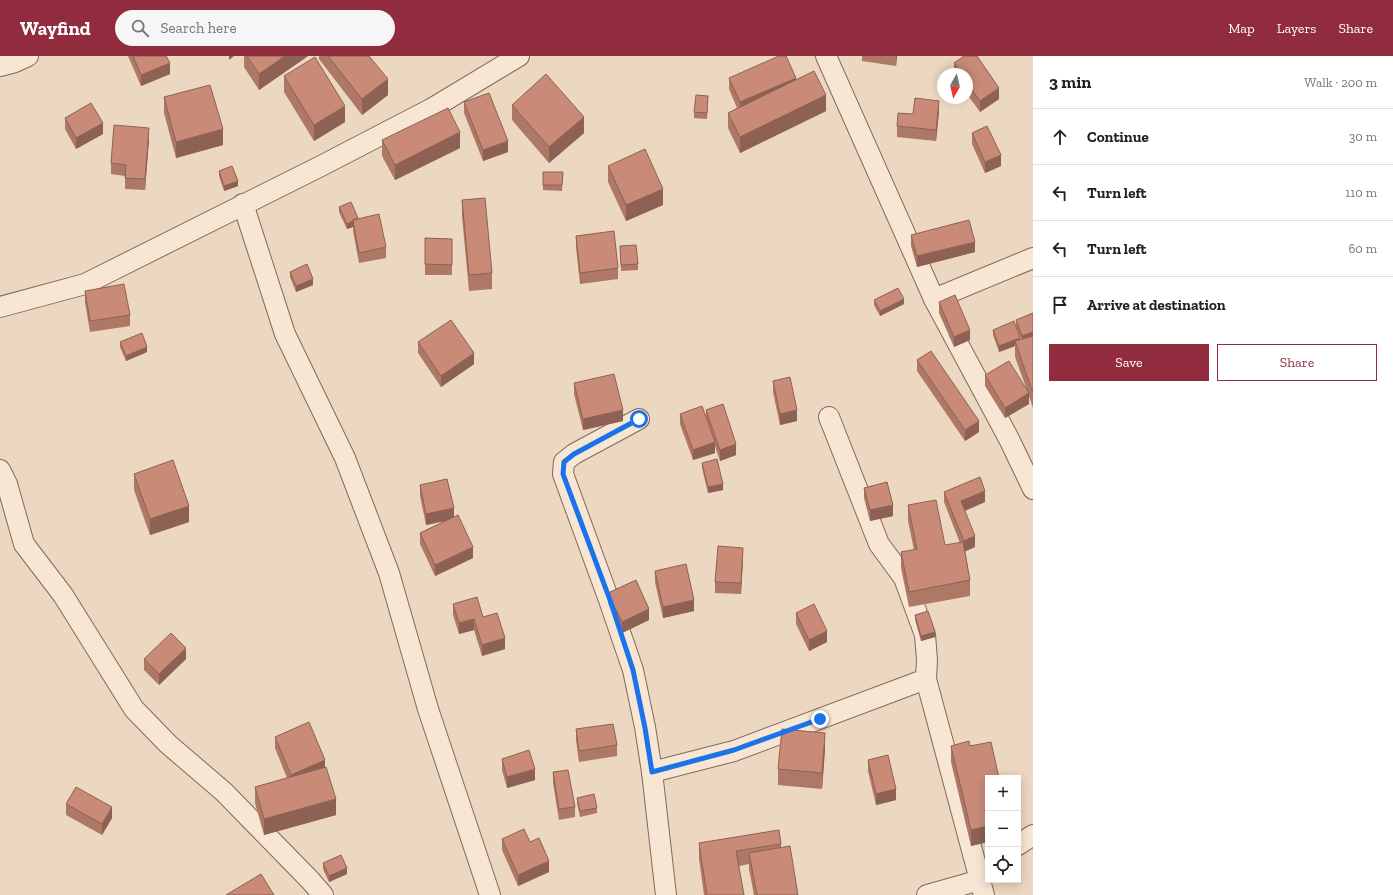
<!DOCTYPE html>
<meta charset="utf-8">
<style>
body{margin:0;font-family:"Zilla Slab",serif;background:#f6f6f6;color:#222}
.controls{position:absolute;right:12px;bottom:12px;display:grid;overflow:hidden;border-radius:0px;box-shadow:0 2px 10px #0003}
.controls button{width:36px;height:36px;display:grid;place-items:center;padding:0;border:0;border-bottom:1px solid #e0e0e0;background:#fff;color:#222;font:20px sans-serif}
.compass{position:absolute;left:937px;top:12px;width:36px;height:36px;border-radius:50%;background:#fff;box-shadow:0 2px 10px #0003;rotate:188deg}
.stop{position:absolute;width:12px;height:12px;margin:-9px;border:3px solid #1a73e8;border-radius:50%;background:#fff}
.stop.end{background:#1a73e8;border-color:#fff;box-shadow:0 1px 4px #0008}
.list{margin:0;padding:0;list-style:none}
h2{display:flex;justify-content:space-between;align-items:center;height:52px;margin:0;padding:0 16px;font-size:17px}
h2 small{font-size:13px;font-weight:400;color:#767676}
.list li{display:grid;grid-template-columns:26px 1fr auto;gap:12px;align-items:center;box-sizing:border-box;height:56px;padding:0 16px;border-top:1px solid #e0e0e0}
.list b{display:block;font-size:15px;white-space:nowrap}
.list em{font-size:13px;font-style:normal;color:#767676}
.actions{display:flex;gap:8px;padding:12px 16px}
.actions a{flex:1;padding:9px 0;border:1px solid #912b3e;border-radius:0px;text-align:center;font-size:14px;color:#912b3e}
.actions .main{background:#912b3e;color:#fff}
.icon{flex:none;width:22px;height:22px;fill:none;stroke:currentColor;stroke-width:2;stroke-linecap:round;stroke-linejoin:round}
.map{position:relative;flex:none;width:1033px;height:839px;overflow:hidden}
header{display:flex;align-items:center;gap:24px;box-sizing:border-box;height:56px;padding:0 20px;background:#912b3e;color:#fff}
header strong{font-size:19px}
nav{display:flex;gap:22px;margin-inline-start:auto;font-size:14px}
.search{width:280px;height:36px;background:#f6f6f6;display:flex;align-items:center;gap:10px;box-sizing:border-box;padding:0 14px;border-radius:22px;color:#767676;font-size:15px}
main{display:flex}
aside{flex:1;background:#fff}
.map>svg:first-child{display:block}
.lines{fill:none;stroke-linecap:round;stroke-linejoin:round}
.minor-casing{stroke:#846859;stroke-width:22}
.minor{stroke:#f7e6d3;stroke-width:20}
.wall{fill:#ad7866}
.shaded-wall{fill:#8d6153}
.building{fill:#c98b77;stroke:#8d6153}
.route{stroke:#1a73e8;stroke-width:5}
</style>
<header>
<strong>Wayfind</strong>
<div class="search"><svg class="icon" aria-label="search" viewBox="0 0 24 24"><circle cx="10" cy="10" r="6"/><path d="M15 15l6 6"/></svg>Search here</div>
<nav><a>Map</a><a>Layers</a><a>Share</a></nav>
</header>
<main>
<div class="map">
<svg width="1033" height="839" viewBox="0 0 1033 839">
<rect width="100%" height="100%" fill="#ecd7c0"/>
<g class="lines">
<defs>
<g id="minor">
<polyline points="826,0 934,243 1009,383 1033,433"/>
<polyline points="0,10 15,6 28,0"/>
<polyline points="243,148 285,278 345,402 389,517 428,653 490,839"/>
<polyline points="934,243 1033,202"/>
<polyline points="0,251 85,228 319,111 431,53 519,0"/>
<polyline points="829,361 879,488 904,522 925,579 927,604 926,623 984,839"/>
<polyline points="639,363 574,398 564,406 563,418 609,544 633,614 645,671 652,716 666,839"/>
<polyline points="0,414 7,428 24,488 63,539 134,653 168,688 224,736 310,824 323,839"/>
<polyline points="652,716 734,695 926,623"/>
<polyline points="1018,789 1033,779"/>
<polyline points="927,839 980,824"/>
</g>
</defs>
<!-- minor casing -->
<use href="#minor" class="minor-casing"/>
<!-- minor -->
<use href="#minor" class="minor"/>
</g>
<!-- wall -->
<g class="wall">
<polygon points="128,0 166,0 170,18 141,30"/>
<polygon points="244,0 308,0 259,34 244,11"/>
<polygon points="319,0 369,0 388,39 362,59 319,3"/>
<polygon points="862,0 897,0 896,10 862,5"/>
<polygon points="954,7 999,43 980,56 967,38 967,18 954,18"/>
<polygon points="284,20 345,66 314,85 284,36"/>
<polygon points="729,22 796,24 826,55 740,97 728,72 728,57 737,52 729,33"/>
<polygon points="164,41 223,89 176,102 164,57"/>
<polygon points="464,46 508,96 483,105 464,57"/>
<polygon points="708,46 707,63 694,62 694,56"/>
<polygon points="512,49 584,77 549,107 512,64"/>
<polygon points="939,55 936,85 897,81 897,70 913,58"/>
<polygon points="65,62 103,78 76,93 65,73"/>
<polygon points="972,77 1001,110 985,117 972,88"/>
<polygon points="149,83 145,134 125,133 125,120 111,118 111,107"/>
<polygon points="382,84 460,92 395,124 382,100"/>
<polygon points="608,110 663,149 626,165 608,126"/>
<polygon points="219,115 238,130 224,135 219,120"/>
<polygon points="543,116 563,116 562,135 543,134"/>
<polygon points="462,144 492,217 492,233 469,235 462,160"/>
<polygon points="339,151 358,162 386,191 386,202 359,207 353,175 353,171 347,173 339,156"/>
<polygon points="911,179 975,196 917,211 911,190"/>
<polygon points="576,180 618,212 618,223 580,228 576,191"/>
<polygon points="425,182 452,183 452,219 425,219"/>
<polygon points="620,190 638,208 638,214 621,215"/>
<polygon points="290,216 313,229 296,236 290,221"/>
<polygon points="85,235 130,259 130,270 90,276 85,246"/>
<polygon points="874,244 904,248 880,260 874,249"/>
<polygon points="939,246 970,284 954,291 939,257"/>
<polygon points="1033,257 1033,352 1029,340 1029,348 1005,362 985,330 985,319 1027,334 1015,301 1015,290 999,296 993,279 993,274 1020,284 1021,283 1016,270 1016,264"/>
<polygon points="120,286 147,296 126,305 120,291"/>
<polygon points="418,286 474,308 441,331 418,297"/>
<polygon points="917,304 979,376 965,385 917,315"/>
<polygon points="773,325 797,365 780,369 773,336"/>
<polygon points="574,327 623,365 583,374 574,338"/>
<polygon points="706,354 736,399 720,405 715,390 715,397 693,404 680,368 680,358 706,362"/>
<polygon points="702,407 723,434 708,437 702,412"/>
<polygon points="134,418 189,466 150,479 134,434"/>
<polygon points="420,429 454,461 473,502 435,520 420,488 420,477 445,465 426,469 420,440"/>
<polygon points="864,432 893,460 870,465 864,442"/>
<polygon points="944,436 985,446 965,455 975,491 965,495 970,524 970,540 909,551 901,512 901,496 914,494 908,465 908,449 945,489 960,487 944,446"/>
<polygon points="743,502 741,538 715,537 715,526"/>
<polygon points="655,515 694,555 663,562 655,526"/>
<polygon points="608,537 649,564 622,577 608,547"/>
<polygon points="453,548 483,561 505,593 482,600 474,574 459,578 453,559"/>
<polygon points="796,557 827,586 809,595 796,568"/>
<polygon points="915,559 935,581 921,585 915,564"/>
<polygon points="144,603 186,603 159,629 144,614"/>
<polygon points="576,673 617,689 617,700 579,706 576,684"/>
<polygon points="275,681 325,711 336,759 264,779 255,747 255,731 287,722 275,692"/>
<polygon points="951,690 970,690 988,722 988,786 971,790 951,706"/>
<polygon points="825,693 822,733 778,729 778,713"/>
<polygon points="502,703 535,724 507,732 502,714"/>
<polygon points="868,704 896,744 876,749 868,715"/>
<polygon points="553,716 575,751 575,761 559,764 553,727"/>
<polygon points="577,742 597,752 597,757 580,761 577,747"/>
<polygon points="66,748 112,762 102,779 66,759"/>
<polygon points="502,783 530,786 549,816 518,830 502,794"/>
<polygon points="699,787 781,788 781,792 798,839 754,839 749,813 749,808 739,810 744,839 704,839 699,803"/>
<polygon points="323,807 347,818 329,826 323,813"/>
</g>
<!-- shaded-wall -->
<g class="shaded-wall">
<polygon points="229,0 234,0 229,4"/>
<polygon points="285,0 308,0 259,34 259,18"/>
<polygon points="896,0 897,0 896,10"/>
<polygon points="170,7 170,18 141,30 141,19"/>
<polygon points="796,22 796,33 740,57 740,46"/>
<polygon points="388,23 388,39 362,59 362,43"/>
<polygon points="999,32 999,43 980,56 980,45"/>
<polygon points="826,39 826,55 740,97 740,81"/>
<polygon points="939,45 939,55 936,85 936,74"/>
<polygon points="345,50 345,66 314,85 314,69"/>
<polygon points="584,61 584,77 549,107 549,91"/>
<polygon points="103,67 103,78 76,93 76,82"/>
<polygon points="149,72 149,83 145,134 145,123"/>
<polygon points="223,73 223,89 176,102 176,86"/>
<polygon points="460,76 460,92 395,124 395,109"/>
<polygon points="508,85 508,96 483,105 483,94"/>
<polygon points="1001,99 1001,110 985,117 985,106"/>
<polygon points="238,125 238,130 224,135 224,130"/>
<polygon points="663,133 663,149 626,165 626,149"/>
<polygon points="353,165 353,171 347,173 347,168"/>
<polygon points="975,186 975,196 917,211 917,200"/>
<polygon points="313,223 313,229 296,236 296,230"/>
<polygon points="904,243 904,248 880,260 880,255"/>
<polygon points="970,274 970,284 954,291 954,281"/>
<polygon points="1033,276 1033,281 1022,285 1022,280"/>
<polygon points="1020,282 1020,288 1015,285 1015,290 999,296 999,290"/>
<polygon points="147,291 147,296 126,305 126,300"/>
<polygon points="474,297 474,308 441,331 441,320"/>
<polygon points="1029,337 1029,348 1005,362 1005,352"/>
<polygon points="623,354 623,365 583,374 583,363"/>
<polygon points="797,354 797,365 780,369 780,358"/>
<polygon points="979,365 979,376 965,385 965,374"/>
<polygon points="715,386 715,397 693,404 693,394"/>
<polygon points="736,388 736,399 720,405 720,394"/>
<polygon points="723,428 723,434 708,437 708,431"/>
<polygon points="985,435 985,446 961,456 961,445"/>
<polygon points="893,449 893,460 870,465 870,454"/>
<polygon points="189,450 189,466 150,479 150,463"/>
<polygon points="454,452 454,463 426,469 426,458"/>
<polygon points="975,480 975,491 964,496 964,485"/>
<polygon points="473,491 473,502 435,520 435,509"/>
<polygon points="743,492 743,502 741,538 741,527"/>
<polygon points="694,544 694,555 663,562 663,551"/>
<polygon points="649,553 649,564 622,577 622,566"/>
<polygon points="474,563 474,574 459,578 459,567"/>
<polygon points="827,575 827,586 809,595 809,584"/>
<polygon points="935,576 935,581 921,585 921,580"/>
<polygon points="505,582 505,593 482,600 482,589"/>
<polygon points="186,592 186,603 159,629 159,618"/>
<polygon points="825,677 825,693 822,733 822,717"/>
<polygon points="325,704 325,715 291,730 291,719"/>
<polygon points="535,713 535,724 507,732 507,721"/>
<polygon points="896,733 896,744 876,749 876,738"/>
<polygon points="336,743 336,759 264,779 264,763"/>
<polygon points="112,751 112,762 102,779 102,768"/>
<polygon points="988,770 988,786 971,790 971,774"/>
<polygon points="549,805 549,816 518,830 518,819"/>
<polygon points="347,812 347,818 329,826 329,820"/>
</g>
<!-- building -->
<g class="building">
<polygon points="133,0 166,0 170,7 141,19"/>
<polygon points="247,0 285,0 259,18"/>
<polygon points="328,0 369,0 388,23 362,43"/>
<polygon points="779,0 786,0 796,22 740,46 729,22"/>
<polygon points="964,0 977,0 999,32 980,45 967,27 967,18 961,18 954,7"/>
<polygon points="315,1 345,50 314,69 284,20"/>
<polygon points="814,15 826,39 740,81 728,57"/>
<polygon points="546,18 584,61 549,91 512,49"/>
<polygon points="210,29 223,73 176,86 164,41"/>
<polygon points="489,37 508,85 483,94 464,46"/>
<polygon points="696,39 708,40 707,57 694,56"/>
<polygon points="915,42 939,45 936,74 897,70 898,57 913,58"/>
<polygon points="91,47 103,67 76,82 65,62"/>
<polygon points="448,52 460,76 395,109 382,84"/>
<polygon points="114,69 149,72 145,123 125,122 126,109 111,107"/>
<polygon points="987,70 1001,99 985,106 972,77"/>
<polygon points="645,93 663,133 626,149 608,110"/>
<polygon points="232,110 238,125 224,130 219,115"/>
<polygon points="543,116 563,116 562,129 543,129"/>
<polygon points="485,142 492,217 469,219 462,144"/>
<polygon points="351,146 358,162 353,164 353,165 347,168 339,151"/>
<polygon points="379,158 386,191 359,197 353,164"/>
<polygon points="969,164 975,186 917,200 911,179"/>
<polygon points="614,175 618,212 580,217 576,180"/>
<polygon points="425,182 452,183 452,209 425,208"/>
<polygon points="636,189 638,208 621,209 620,190"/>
<polygon points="307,208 313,223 296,230 290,216"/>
<polygon points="124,228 130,259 90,265 85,235"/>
<polygon points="898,232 904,243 880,255 874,244"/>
<polygon points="955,239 970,274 954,281 939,246"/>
<polygon points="1033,257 1033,276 1022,280 1016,264"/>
<polygon points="451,264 474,297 441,320 418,286"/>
<polygon points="1014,265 1020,282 999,290 993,274"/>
<polygon points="142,277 147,291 126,300 120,286"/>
<polygon points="1033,280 1033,337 1015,285"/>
<polygon points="931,295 979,365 965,374 917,304"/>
<polygon points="1009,305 1029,337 1005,352 985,319"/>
<polygon points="614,318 623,354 583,363 574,327"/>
<polygon points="790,321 797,354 780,358 773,325"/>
<polygon points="723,348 736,388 720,394 706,354"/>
<polygon points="702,350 715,386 693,394 680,358"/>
<polygon points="717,403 723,428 708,431 702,407"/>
<polygon points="173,404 189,450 150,463 134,418"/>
<polygon points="980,421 985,435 961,445 975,480 964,485 944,436"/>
<polygon points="447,423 454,452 426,458 420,429"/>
<polygon points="887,426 893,449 870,454 864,432"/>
<polygon points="936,444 945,489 963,486 970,524 909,536 901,496 917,493 908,449"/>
<polygon points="458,459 473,491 435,509 420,477"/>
<polygon points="718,490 743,492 741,527 715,526"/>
<polygon points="686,508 694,544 663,551 655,515"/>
<polygon points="636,524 649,553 622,566 608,537"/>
<polygon points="477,541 483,561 497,557 505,582 482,589 474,563 459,567 453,548"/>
<polygon points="814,548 827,575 809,584 796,557"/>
<polygon points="928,555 935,576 921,580 915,559"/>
<polygon points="171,577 186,592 159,618 144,603"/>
<polygon points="309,666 325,704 291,719 275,681"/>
<polygon points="613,668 617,689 579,695 576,673"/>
<polygon points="782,673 825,677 822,717 778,713"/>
<polygon points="969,685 970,690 991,686 999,722 988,722 988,770 971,774 951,690"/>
<polygon points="529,694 535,713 507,721 502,703"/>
<polygon points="888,699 896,733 876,738 868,704"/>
<polygon points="326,711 336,743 264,763 255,731"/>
<polygon points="568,714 575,751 559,753 553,716"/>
<polygon points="76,731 112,751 102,768 66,748"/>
<polygon points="594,738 597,752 580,755 577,742"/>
<polygon points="524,773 530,786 539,782 549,805 518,819 502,783"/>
<polygon points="779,774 781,788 736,795 744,839 707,839 699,787"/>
<polygon points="790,790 798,839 757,839 749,797"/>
<polygon points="341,799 347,812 329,820 323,807"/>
<polygon points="261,818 274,839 226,839"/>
</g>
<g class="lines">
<!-- route -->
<polyline class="route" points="639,363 574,398 564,406 563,418 610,544 633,614 645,672 652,716 734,694 820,663"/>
</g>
</svg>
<div class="controls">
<button>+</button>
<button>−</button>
<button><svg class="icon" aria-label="locate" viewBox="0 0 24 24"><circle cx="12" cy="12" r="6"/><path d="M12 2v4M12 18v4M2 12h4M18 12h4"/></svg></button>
</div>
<svg class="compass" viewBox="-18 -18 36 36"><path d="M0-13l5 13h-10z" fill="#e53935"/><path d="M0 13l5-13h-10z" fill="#767676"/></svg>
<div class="stop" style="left:639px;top:363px"></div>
<div class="stop end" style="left:820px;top:663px"></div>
</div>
<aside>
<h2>3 min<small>Walk · 200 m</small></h2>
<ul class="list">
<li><svg class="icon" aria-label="ahead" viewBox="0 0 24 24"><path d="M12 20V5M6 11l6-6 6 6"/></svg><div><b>Continue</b></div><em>30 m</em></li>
<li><svg class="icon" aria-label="left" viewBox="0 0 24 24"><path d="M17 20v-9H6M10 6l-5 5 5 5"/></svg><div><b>Turn left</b></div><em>110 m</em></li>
<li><svg class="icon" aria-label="left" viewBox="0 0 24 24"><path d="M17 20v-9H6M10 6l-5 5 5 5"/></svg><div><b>Turn left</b></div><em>60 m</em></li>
<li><svg class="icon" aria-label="arrive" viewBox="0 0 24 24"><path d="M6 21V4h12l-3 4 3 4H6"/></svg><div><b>Arrive at destination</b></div></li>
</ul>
<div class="actions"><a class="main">Save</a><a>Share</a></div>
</aside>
</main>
